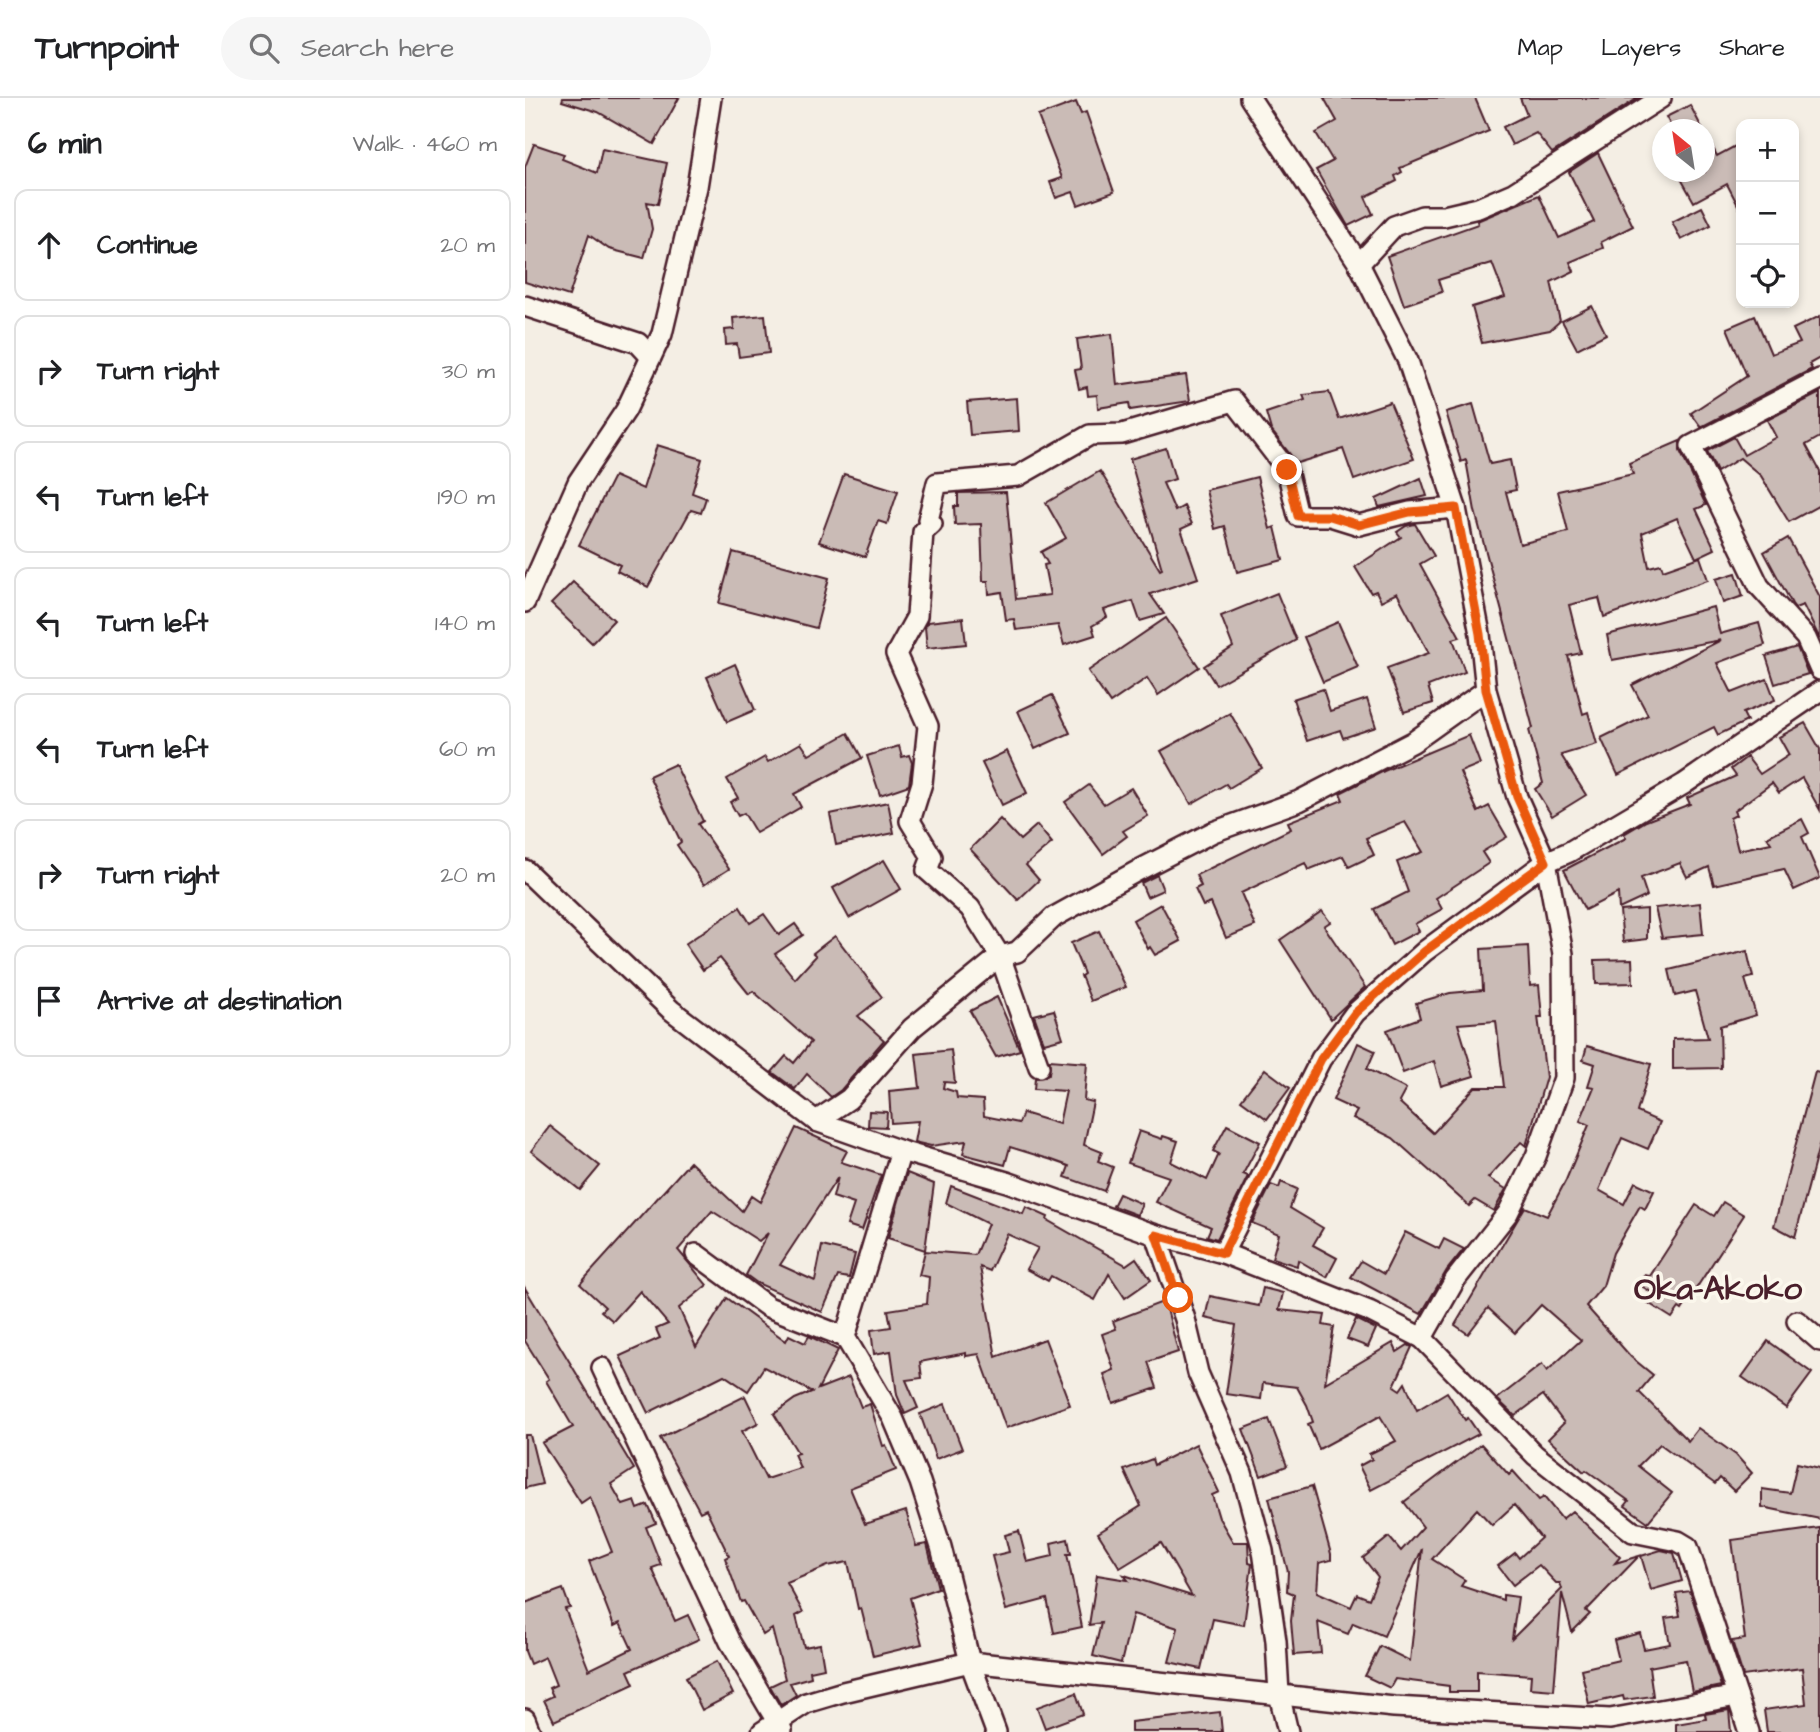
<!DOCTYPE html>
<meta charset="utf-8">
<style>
body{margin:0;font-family:"Architects Daughter",sans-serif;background:#f6f6f6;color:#202124}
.controls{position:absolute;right:21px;top:21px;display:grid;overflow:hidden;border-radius:14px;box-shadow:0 4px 10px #0003}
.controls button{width:63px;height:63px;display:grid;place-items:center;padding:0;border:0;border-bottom:2px solid #e0e0e0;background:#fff;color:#202124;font:35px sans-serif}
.compass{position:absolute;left:1127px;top:21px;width:63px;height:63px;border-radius:50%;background:#fff;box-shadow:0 4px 10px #0003;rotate:330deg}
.stop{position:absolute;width:21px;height:21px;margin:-16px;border:5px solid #ea580c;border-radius:50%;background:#fff}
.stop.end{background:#ea580c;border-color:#fff;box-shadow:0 2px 7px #0008}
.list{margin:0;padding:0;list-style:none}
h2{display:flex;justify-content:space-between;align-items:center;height:91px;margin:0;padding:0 28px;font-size:30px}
h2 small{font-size:23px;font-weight:400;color:#757577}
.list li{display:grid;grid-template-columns:46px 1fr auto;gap:21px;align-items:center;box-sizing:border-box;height:112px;margin:0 14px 14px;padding:0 14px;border:2px solid #e0e0e0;border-radius:14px}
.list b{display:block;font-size:26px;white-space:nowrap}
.list em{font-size:23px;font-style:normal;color:#757577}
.icon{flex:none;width:38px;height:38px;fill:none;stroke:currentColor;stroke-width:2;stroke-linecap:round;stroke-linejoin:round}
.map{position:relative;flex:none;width:1295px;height:1634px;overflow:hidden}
header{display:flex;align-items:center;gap:42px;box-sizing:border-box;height:98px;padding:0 35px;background:#fff;border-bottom:2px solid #e0e0e0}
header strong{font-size:33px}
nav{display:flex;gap:38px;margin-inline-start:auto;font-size:24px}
.search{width:490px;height:63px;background:#f6f6f6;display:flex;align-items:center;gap:18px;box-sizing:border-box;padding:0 24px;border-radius:38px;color:#757577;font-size:26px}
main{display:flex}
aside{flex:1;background:#fff}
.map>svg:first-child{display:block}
.building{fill:#cabbb6;stroke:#4a1f2b;stroke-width:2;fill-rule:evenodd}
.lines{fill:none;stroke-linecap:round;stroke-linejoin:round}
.minor-casing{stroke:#4a1f2b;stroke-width:24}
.minor{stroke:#fbf7ec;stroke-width:19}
.route{stroke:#ea580c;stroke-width:9}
.labels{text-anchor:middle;stroke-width:7;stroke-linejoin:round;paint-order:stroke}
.town-label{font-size:33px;font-weight:bold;fill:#4a1f2b;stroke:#fbf7ec}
</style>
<header>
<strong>Turnpoint</strong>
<div class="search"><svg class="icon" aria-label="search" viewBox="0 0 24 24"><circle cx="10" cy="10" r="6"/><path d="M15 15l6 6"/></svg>Search here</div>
<nav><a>Map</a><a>Layers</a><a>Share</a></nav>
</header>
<main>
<aside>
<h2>6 min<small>Walk · 460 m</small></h2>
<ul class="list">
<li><svg class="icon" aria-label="ahead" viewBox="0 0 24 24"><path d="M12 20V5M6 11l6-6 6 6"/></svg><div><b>Continue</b></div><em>20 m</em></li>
<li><svg class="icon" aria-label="right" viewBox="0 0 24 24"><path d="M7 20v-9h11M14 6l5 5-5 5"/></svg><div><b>Turn right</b></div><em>30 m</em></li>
<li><svg class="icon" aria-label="left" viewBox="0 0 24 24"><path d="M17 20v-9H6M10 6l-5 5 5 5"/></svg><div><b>Turn left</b></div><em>190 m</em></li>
<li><svg class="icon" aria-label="left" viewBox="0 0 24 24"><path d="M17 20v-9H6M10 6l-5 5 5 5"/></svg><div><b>Turn left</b></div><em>140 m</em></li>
<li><svg class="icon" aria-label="left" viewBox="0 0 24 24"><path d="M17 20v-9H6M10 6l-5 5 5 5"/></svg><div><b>Turn left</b></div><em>60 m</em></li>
<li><svg class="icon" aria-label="right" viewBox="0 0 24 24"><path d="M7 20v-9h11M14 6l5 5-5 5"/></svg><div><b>Turn right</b></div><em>20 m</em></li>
<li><svg class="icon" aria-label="arrive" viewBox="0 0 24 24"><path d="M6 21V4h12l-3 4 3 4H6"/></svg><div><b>Arrive at destination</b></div></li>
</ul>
</aside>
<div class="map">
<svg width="1295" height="1634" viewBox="0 0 1295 1634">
<rect width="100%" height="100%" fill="#f4eee4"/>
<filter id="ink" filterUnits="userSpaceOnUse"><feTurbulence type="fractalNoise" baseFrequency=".0143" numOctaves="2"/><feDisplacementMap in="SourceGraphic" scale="14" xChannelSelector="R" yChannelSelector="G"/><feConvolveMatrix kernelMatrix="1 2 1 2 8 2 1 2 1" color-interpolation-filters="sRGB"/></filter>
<g filter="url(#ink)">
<!-- building -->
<g class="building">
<polygon points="38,0 154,0 129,46 73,14 37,3"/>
<polygon points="799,0 950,0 964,33 875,70 877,74 870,78 872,83 840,99 848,116 823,128 791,72 808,63 791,35 812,23"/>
<polygon points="995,0 1113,0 1027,55 1011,35 987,47 978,29 1002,17"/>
<polygon points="551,4 556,16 561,14 589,94 553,107 548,94 531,100 525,84 537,80 513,18"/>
<polygon points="1165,7 1178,32 1148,32 1141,19"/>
<polygon points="1180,34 1192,58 1216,45 1216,113 1202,86 1169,104 1155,79 1165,74 1180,74"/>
<polygon points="9,46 39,56 37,61 72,75 77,51 142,65 133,106 122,104 127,131 119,160 84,151 64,137 44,198 0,184 0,69"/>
<polygon points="1073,55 1108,128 1076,144 1078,150 1045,164 1049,173 1026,184 1035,223 1025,232 957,245 947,209 980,199 967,165 913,182 917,194 879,207 862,158 953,126 952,123 1014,97 1034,140 1069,124 1044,74"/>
<polygon points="1177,109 1186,127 1156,142 1147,124"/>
<polygon points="1067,208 1081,236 1052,251 1037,223"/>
<polygon points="240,217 244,255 214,259 212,246 201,247 200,232 209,231 208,220"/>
<polygon points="1230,218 1246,256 1275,245 1268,231 1295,218 1295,260 1284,266 1287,271 1176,329 1166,315 1222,278 1202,230"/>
<polygon points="587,236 592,287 661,277 665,303 605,312 604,305 573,310 572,297 563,298 562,289 554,291 550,272 556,271 552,241"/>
<polygon points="804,294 814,321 865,304 889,361 829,382 818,351 772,365 746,332 741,315 780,302 778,297"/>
<polygon points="1295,295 1295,339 1281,347 1295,373 1295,407 1264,424 1236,378 1215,360 1192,374 1182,353 1209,339 1219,357 1251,339 1242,322"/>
<polygon points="492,300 494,333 445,337 442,304"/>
<polygon points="948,306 965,366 985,362 991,392 981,394 995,446 1043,434 1033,393 1108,376 1104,365 1155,343 1155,353 1181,407 1171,411 1190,451 1171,460 1152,420 1117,435 1124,469 1136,466 1138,472 1175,459 1183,482 1079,519 1074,500 1044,507 1056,555 1043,558 1058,616 1063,614 1072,646 1036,657 1061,697 1027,718 1010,691 1018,685 1004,632 1008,630 950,413 941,362 936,364 921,314"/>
<polygon points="132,347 177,361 167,395 181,400 176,415 166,412 123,489 92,473 95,467 54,447 89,378 118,391"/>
<polygon points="641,350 650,381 638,385 650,413 659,408 667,426 656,431 673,480 625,496 639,516 615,523 608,503 579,512 582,519 567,528 570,537 539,547 533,527 491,532 489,521 481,522 477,494 464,496 463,483 458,483 456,426 430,427 429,408 433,408 433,395 481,394 491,501 525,497 519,467 523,466 516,454 541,440 521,405 575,373 635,472 637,471 605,361"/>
<polygon points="319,376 373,393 362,426 353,423 340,459 294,444"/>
<polygon points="732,379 745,431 750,429 758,462 712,474 700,428 690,431 681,392"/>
<polygon points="896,380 902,398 854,409 851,401"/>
<polygon points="890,426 909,458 895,466 935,539 928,541 940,574 903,588 908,605 879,614 862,570 904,555 872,495 856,503 851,493 846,495 830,469 876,439 872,434 881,428"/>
<polygon points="1263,440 1295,499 1295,541 1278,507 1270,510 1267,506 1239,454"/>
<polygon points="208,454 304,480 291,530 194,505"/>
<polygon points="1211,475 1218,498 1198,505 1191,481"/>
<polygon points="48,484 89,522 67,545 26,506"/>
<polygon points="752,495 771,542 691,587 679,568 708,549 696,518"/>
<polygon points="1188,509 1195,536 1234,525 1240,547 1192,565 1207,595 1242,581 1250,602 1218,615 1222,623 1193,637 1189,629 1093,677 1076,640 1123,617 1107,587 1196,542 1087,562 1082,537"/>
<polygon points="438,520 441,546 402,550 400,529 403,524"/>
<polygon points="641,520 674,569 633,597 622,580 585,605 563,573"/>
<polygon points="813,524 833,569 798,584 779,539"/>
<polygon points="1272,549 1283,576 1250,586 1241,558"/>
<polygon points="210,566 230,612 202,624 182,579"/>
<polygon points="798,591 805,613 842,601 851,629 818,640 815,632 782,643 768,601"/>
<polygon points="527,597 545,635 510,651 493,613"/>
<polygon points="705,615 737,670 704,690 701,686 666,706 636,653"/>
<polygon points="1280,625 1295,651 1295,712 1277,680 1254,695 1247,685 1209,713 1211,717 1205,720 1213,752 1246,745 1242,739 1277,721 1284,735 1277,739 1295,780 1269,792 1259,771 1189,787 1184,769 1162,779 1155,765 1116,780 1122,798 1094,811 1093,795 1060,812 1039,772 1101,740 1099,736 1121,723 1165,706 1162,700 1211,678 1206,671 1222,659 1235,676 1264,657 1254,639"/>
<polygon points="323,635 337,660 269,696 276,709 231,735 219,715 213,718 205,704 213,700 202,681 240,659 243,664 276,645 284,657"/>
<polygon points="944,637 955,666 935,674 953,714 964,708 982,739 957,754 964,765 911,800 917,811 890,826 894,833 867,847 849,811 883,794 872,764 898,754 880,724 841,740 849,757 824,769 818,758 783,772 780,765 716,795 730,828 701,840 686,805 678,808 670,791 676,788 671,777 766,731 763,724 818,702 815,695 859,673"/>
<polygon points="374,648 377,659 384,657 387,665 384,687 355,697 342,658"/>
<polygon points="482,653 502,695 477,707 457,665"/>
<polygon points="150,666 178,723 173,726 204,771 179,787 152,747 156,744 124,678"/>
<polygon points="564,687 579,706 606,690 623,718 598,733 602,738 578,756 540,704"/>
<polygon points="363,704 369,735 311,747 305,716"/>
<polygon points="475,721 495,742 512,727 527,745 501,767 514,782 493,802 445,751"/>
<polygon points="359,762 376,791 324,820 308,790"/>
<polygon points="632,777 638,792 622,799 616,785"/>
<polygon points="1175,805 1178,836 1137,840 1130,810"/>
<polygon points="636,806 656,843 630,857 625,849 623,851 608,822"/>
<polygon points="215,809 225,825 239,816 254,837 270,826 278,837 250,856 270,881 291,858 288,855 310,838 357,899 333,918 359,942 316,992 306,999 282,976 270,991 247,974 261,958 269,965 286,944 228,893 224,896 195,860 178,872 160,846"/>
<polygon points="1122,811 1122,841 1098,844 1095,813"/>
<polygon points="797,813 805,824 799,828 840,889 806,921 755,842"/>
<polygon points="574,833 601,889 566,903 556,878 559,876 546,845"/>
<polygon points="1003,848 1005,888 1014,887 1017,919 1013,919 1021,979 1001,1048 996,1044 963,1080 981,1091 969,1113 950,1102 944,1108 868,1040 828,1020 832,1013 808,1002 833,945 850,953 842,971 881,991 874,1004 908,1035 950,989 979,989 971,923 933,926 949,978 916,988 909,963 878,975 862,932 895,920 891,905 925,895 958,892 956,851"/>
<polygon points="1222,853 1228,879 1220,881 1231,917 1195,928 1196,970 1148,971 1148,941 1183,940 1170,893 1150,898 1144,872"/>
<polygon points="1107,861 1108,885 1071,886 1070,862"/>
<polygon points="472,899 495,952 471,959 445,913"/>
<polygon points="529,912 538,940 519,945 509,917"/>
<polygon points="1062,948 1126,966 1112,1014 1135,1024 1123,1051 1097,1040 1074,1092 1099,1106 1110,1084 1129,1093 1120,1111 1115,1108 1088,1155 1078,1188 1061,1208 1106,1259 1128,1277 1114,1294 1163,1343 1173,1330 1211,1357 1227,1375 1209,1393 1195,1380 1190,1386 1135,1346 1113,1368 1147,1395 1123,1424 1100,1408 1104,1403 1061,1372 1059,1374 1023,1341 1039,1325 1018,1297 990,1318 972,1301 1017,1266 1022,1273 1056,1242 1016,1207 990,1235 963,1210 943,1236 930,1227 1000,1109 1022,1118 1041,1082 1064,1027 1055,1023 1069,989 1063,988 1070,966 1058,962"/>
<polygon points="426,952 430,985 419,984 418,990 431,994 432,1000 458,1002 459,1018 494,1025 498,1015 534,1026 541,993 509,991 510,980 524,976 525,962 562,965 559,1002 568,1004 559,1047 577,1054 573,1063 588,1069 579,1093 540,1079 544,1068 527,1062 485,1049 480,1067 438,1056 441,1043 406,1048 389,1044 393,1023 366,1025 364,993 395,990 391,956"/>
<polygon points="740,971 765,990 742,1021 716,1002"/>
<polygon points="1290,974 1295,975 1295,1044 1270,1139 1249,1128"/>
<polygon points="344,1013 362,1014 361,1029 343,1028"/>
<polygon points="702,1027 735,1044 718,1076 723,1078 692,1141 682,1138 686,1129 631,1104 644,1079 603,1065 614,1033 637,1041 638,1038 653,1043 646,1064 682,1082 694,1056 688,1053"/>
<polygon points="25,1028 75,1068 55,1092 6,1053"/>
<polygon points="271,1030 322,1053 316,1064 356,1077 337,1132 322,1127 329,1106 308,1099 313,1079 255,1167 290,1183 297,1148 330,1156 324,1180 313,1178 297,1214 232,1185 221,1177 243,1135 234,1143 187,1113 153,1152 182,1187 154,1210 171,1249 202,1200 261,1243 264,1237 280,1245 284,1238 313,1252 293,1291 324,1279 336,1309 345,1306 358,1348 361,1347 371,1372 325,1390 340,1426 381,1413 391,1448 402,1446 413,1490 385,1500 397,1546 348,1558 336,1510 333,1511 323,1464 303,1468 262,1485 278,1514 271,1518 279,1549 295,1546 299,1570 285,1573 286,1579 265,1585 271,1597 256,1607 245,1588 260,1581 247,1531 238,1537 219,1503 216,1504 200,1460 204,1458 181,1411 175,1414 135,1340 220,1298 233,1325 217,1333 241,1381 275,1370 269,1356 273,1355 249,1316 270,1301 287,1294 239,1269 223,1293 199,1277 123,1315 95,1258 135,1240 131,1231 143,1226 115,1193 88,1223 76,1213 80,1209 55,1186 165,1064 217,1113 226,1098 235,1104"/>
<polygon points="382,1075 409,1086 400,1152 363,1140"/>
<polygon points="756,1084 772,1091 765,1110 798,1130 788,1147 812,1160 802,1179 773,1162 772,1168 747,1160 754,1136 727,1125 746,1087 754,1090"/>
<polygon points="426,1088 498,1116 501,1109 523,1119 522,1122 601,1167 611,1160 626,1182 600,1200 584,1176 570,1202 526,1178 523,1183 501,1171 513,1150 482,1136 465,1173 455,1169 471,1259 520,1241 545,1307 481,1330 454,1256 441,1258 441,1255 395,1264 397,1280 381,1282 393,1310 380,1316 372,1297 366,1253 349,1256 346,1232 366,1229 363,1212 402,1206 404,1179 394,1177 400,1153 450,1157 463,1126 421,1105"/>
<polygon points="594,1096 617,1106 612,1117 588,1108"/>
<polygon points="1198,1104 1219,1117 1157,1212 1154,1210 1147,1220 1120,1203 1126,1194 1113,1186 1119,1177 1125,1178 1171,1107 1189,1118"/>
<polygon points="880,1134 914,1151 919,1141 939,1151 922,1172 896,1216 826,1179 836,1163 859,1176"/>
<polygon points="0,1190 109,1371 86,1386 98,1407 110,1403 113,1411 123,1407 131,1425 121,1429 136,1467 127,1470 150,1523 163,1517 174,1541 103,1573 109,1586 29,1623 19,1602 28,1598 24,1590 31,1587 20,1559 5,1566 0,1553 0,1505 38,1491 45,1510 40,1511 64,1572 107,1551 95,1525 89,1528 64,1463 87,1454 65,1399 56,1405 17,1345 48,1329 21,1283 24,1281 0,1243"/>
<polygon points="738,1190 758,1195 754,1212 800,1217 798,1227 809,1229 800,1285 868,1245 872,1254 883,1247 887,1249 869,1288 875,1292 880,1285 892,1312 922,1294 940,1322 943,1320 954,1336 846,1392 834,1368 847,1361 844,1356 871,1343 855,1318 794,1351 783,1326 788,1324 782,1307 772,1289 738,1285 736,1301 701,1296 711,1227 680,1220 685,1198 734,1208"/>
<polygon points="640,1203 653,1254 623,1264 632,1290 588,1305 579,1276 589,1272 577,1236 591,1231 588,1223"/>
<polygon points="831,1221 851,1231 843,1249 822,1241"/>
<polygon points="1243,1243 1287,1275 1261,1310 1217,1279"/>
<polygon points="420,1306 437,1351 411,1361 395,1316"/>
<polygon points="744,1321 762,1368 736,1378 718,1331"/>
<polygon points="0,1337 5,1337 17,1386 0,1390"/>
<polygon points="671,1346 694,1394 687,1397 694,1420 708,1444 723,1444 724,1465 727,1466 719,1527 688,1521 676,1571 644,1564 653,1530 608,1516 596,1565 568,1558 576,1525 564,1527 572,1477 603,1482 599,1477 667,1498 636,1445 595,1470 573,1435 616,1408 599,1372 627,1361 629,1367"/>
<path d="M956 1346 984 1377 988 1373 1014 1402 1019 1399 1037 1421 1047 1413 1095 1459 1090 1465 1114 1458 1061 1513 1065 1516 1047 1534 1037 1495 1029 1592 1005 1590 1006 1577 952 1573V1594H924V1588L870 1581 865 1590 840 1578 855 1548 885 1563 897 1451 859 1538 828 1525 823 1536 793 1524 796 1555 769 1557 766 1523 769 1496 762 1493 763 1474 744 1400 787 1388 806 1456V1462L794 1465 792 1494 826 1509 832 1496 844 1501 853 1479 838 1460 864 1439 876 1453 898 1429 879 1404ZM989 1407 1016 1440 994 1460 990 1455 973 1468 988 1487 1014 1467 1031 1485H1035L1037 1491 987 1541 993 1499 978 1497V1502L936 1488 940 1482 907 1461 952 1411 967 1427Z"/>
<polygon points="1272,1365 1295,1370 1295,1421 1237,1409 1237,1391 1265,1395"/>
<polygon points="1295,1430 1295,1634 1242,1634 1239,1612 1281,1606 1277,1570 1218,1578 1207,1543 1220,1541 1207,1442"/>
<polygon points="494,1433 502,1464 528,1458 526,1445 543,1441 546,1456 542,1456 557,1529 529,1535 522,1501 481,1512 467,1458 484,1454 480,1437"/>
<polygon points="1136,1452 1149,1455 1157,1483 1126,1492 1116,1458"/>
<polygon points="1165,1493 1196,1588 1167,1594 1161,1562 1124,1569 1128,1598 1099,1602 1098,1598 1064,1606 1056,1571 1094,1562 1089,1542 1115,1535 1119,1551 1145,1546 1140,1520 1155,1518 1151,1495"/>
<polygon points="192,1563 208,1596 177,1612 161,1579"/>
<polygon points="551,1595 558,1616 520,1630 512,1609"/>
<polygon points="1204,1612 1206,1634 1151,1634 1151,1626 1181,1621 1180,1616"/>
<polygon points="695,1614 697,1634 606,1634 606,1624"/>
</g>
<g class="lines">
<defs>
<g id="minor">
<polyline points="725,0 834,166 883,263 931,410 955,536 961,592 992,699 1021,764 1038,856 1039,980 1011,1058 983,1115 930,1182 897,1240"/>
<polyline points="834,166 869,128 897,118 919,118 953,110 988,95 1136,0"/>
<polyline points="0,208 113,245 126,259"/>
<polyline points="1295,281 1166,348 1234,488 1281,540 1295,572"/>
<polyline points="0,504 53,384 101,312 137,236 172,89 186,0"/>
<polyline points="0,772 146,912 291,1023 376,1053 482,1084 631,1137 698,1155 844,1213 897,1240 1010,1357 1108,1434 1153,1443 1163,1449 1224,1634"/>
<polyline points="514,969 475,858 445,810 402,772 407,759 385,723 397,685 403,628 371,556 392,518 398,434 407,426 403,422 412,385 493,378 565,337 597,336 709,303 762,372 773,418 805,418 834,427 885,414 931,410"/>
<polyline points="291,1023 324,1001 387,930 475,858 492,854 529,819 614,772 688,734 774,703 888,644 961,592"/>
<polyline points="376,1053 320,1239 368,1320 395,1384 416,1449 445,1564 471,1634"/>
<polyline points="631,1137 660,1221 673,1275 717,1375 738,1453 751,1543 754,1596 763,1634"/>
<polyline points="698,1155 796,961 830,915 900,853 1021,764 1044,754 1159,686 1295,593"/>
<polyline points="171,1156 243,1209 320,1239"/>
<polyline points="1272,1223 1295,1243"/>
<polyline points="77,1270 205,1544 257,1632"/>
<polyline points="0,1621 5,1634"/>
<polyline points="237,1634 281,1605 318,1594 445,1564 869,1609 1085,1621 1212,1598"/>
</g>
</defs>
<!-- minor casing -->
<use href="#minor" class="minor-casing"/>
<!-- minor -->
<use href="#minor" class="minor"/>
</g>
</g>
<g class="lines" filter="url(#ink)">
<!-- route -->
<polyline class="route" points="653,1200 631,1137 698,1155 796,961 830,915 900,853 1021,764 992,699 961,592 955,536 931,410 885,414 834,427 805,418 773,418 762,372"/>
</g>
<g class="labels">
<!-- town labels -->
<g class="town-label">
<text x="1193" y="1201">Oka-Akoko</text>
</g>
</g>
</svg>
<div class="controls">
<button>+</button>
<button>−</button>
<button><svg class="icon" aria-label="locate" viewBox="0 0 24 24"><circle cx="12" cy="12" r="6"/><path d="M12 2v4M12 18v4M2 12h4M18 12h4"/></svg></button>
</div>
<svg class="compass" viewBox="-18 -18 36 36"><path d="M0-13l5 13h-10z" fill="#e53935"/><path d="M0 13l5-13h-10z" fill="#757577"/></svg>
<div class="stop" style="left:653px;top:1200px"></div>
<div class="stop end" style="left:762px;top:372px"></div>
</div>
</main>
